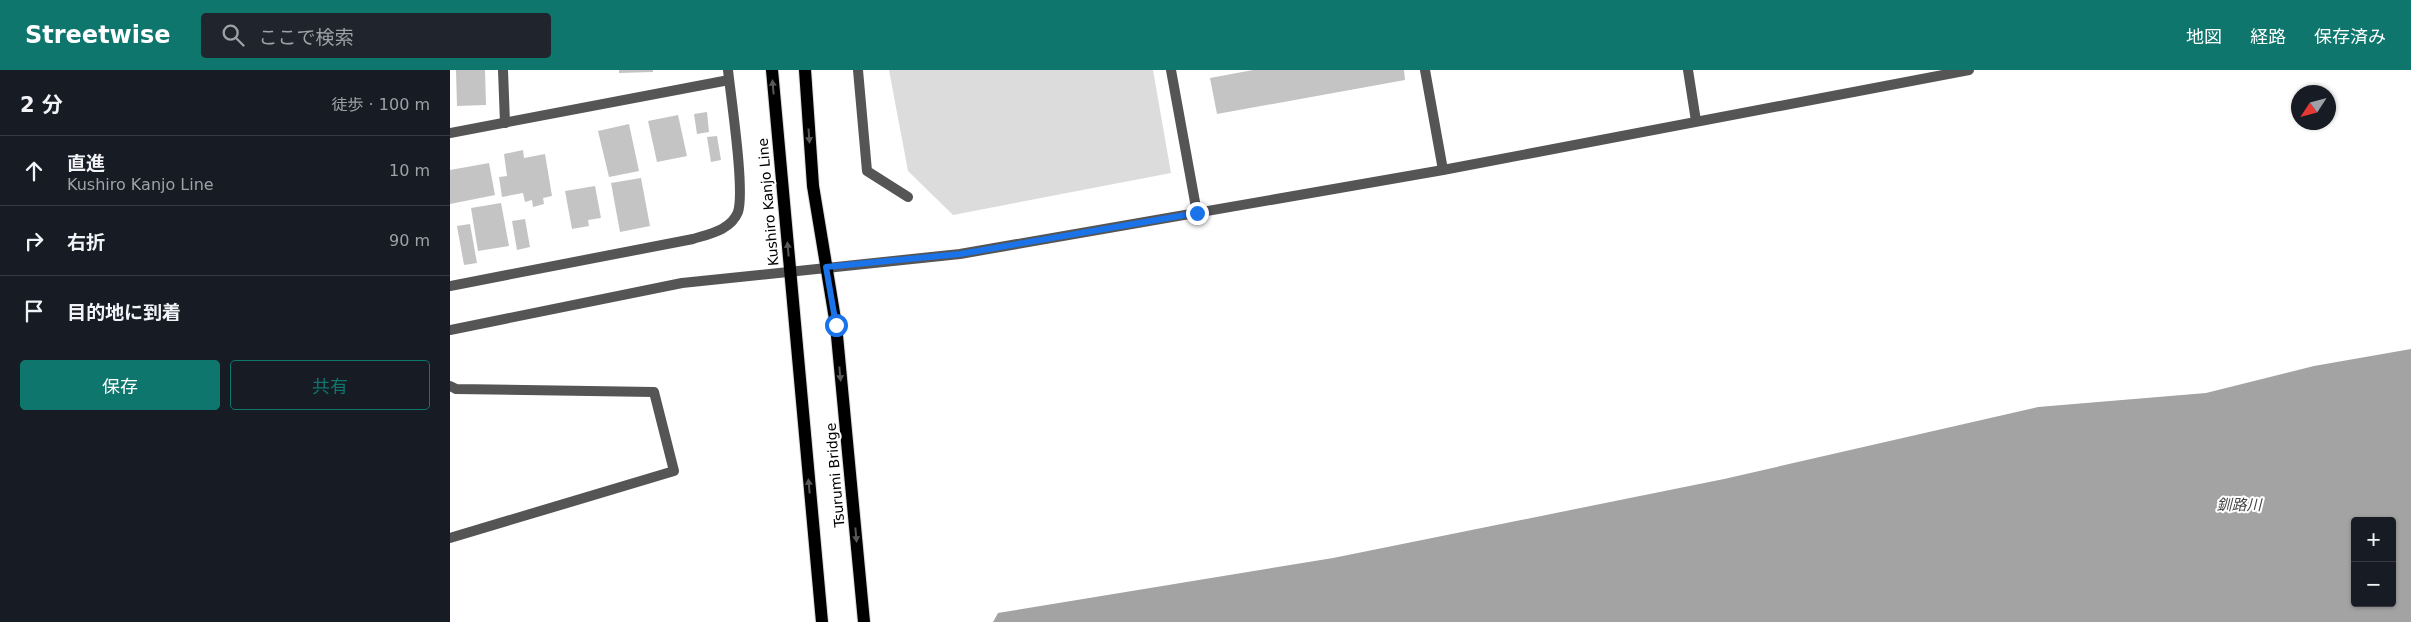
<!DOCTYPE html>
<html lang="ja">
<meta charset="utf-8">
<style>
body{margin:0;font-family:"DejaVu Sans","Noto Sans JP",sans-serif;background:#20242c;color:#f1f3f6}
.controls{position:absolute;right:15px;bottom:15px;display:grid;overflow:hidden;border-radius:5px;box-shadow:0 1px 4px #0004}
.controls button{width:45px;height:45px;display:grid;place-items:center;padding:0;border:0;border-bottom:1px solid #363941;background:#171b24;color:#f1f3f6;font:25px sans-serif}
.compass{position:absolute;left:1841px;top:15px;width:45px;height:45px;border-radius:50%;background:#171b24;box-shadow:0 1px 4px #0004;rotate:234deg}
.stop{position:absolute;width:15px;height:15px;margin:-11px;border:4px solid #1a73e8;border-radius:50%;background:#fff}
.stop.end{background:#1a73e8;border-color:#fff;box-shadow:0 1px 5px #0008}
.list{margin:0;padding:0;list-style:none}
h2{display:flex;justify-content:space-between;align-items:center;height:65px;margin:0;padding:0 20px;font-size:21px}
h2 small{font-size:16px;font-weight:400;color:#9ea1a6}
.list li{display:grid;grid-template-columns:32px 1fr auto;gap:15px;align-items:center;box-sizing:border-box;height:70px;padding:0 20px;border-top:1px solid #363941}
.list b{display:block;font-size:19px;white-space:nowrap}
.list p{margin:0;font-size:16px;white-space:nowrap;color:#9ea1a6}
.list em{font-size:16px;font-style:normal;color:#9ea1a6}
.actions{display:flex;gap:10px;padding:15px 20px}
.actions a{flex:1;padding:11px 0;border:1px solid #0f766e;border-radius:5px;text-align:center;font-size:18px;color:#0f766e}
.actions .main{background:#0f766e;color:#fff}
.icon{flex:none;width:28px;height:28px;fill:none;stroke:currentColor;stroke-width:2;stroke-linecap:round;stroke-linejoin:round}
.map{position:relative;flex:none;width:1961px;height:552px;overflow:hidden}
header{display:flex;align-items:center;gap:30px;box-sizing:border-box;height:70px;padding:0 25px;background:#0f766e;color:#fff}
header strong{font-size:24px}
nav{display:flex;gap:28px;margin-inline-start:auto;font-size:18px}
.search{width:350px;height:45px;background:#20242c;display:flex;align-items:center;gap:12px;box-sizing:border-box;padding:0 18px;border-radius:5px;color:#9ea1a6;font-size:19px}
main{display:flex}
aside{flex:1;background:#171b24}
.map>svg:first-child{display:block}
.park{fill:#dcdcdc}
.water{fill:#a3a3a3;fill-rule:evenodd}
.building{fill:#c4c4c4}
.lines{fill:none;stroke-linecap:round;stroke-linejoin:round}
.primary-casing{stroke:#dbdbdb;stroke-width:14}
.service{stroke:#555;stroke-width:10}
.minor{stroke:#555;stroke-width:10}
.primary{stroke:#000;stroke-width:12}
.oneway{fill:#595959}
.route{stroke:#1a73e8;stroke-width:6}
.labels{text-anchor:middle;stroke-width:4;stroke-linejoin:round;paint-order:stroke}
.street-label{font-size:14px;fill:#000;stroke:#fff}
.water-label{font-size:15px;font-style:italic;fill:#444;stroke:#fff}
</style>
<header>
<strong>Streetwise</strong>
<div class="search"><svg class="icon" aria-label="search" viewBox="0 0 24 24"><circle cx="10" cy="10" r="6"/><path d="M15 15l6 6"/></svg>ここで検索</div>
<nav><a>地図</a><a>経路</a><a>保存済み</a></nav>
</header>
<main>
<aside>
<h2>2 分<small>徒歩 · 100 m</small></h2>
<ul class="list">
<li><svg class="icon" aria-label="ahead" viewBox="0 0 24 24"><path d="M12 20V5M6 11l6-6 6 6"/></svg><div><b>直進</b><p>Kushiro Kanjo Line</p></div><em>10 m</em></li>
<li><svg class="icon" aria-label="right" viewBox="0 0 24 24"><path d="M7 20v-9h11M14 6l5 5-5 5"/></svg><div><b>右折</b></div><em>90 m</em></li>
<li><svg class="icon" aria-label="arrive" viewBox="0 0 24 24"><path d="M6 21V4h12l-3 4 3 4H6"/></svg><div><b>目的地に到着</b></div></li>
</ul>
<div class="actions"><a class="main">保存</a><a>共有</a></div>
</aside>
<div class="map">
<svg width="1961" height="552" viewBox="0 0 1961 552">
<rect width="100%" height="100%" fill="#fff"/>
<!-- park -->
<polygon class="park" points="439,0 703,0 721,103 503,145 458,101"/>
<!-- water -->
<path class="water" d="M1961 279V552H543L548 543 883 488 1274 409 1588 337 1756 323 1864 296ZM1905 451H1942V533H1905Z"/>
<!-- building -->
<g class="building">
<polygon points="6,0 35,0 36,35 7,36"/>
<polygon points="169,0 203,0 203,2 169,3"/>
<polygon points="803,0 954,0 955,10 767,44 760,8"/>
<polygon points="257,42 259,62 247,64 244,44"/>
<polygon points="228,45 237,86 207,92 198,51"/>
<polygon points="179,54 189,101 159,107 148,61"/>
<polygon points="267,66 271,90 261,92 257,67"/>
<polygon points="73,80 74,88 95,84 102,126 93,128 94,134 83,137 82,130 75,132 73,123 52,127 49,107 57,106 54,84"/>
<polygon points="39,93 45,125 0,134 0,100"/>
<polygon points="191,108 200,156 170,162 161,113"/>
<polygon points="145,116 151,148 138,150 139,156 122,159 115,121"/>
<polygon points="51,133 59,176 28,181 21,138"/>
<polygon points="75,149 80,177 67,180 62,151"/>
<polygon points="20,154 27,193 14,195 7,156"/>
</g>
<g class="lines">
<defs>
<g id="primary">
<polyline points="322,0 372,552"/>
<polyline points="355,0 363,116 386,255 414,552"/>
</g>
</defs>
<!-- primary casing -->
<use href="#primary" class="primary-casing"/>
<!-- service -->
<polyline class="service" points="0,316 6,319 204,322 224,401 0,468"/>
<!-- minor -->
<g class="minor">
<polyline points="53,0 55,53"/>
<polyline points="408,0 417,101 458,127"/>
<polyline points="721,0 747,143"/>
<polyline points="975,0 993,100"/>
<polyline points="1238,0 1246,51"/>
<polyline points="0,63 279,10"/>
<path d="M0 216 243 169C259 164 281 160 288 142 295 120 281 28 278 0"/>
<polyline points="0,260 232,213 510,184 993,100 1519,0"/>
</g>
<!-- primary -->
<use href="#primary" class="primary"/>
</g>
<!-- one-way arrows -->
<defs><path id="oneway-solid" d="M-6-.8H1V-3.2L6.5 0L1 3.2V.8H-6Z" transform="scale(1.25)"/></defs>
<g class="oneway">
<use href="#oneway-solid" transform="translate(323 17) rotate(-95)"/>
<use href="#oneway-solid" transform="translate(359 66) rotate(86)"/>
<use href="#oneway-solid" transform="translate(338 179) rotate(-95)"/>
<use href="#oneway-solid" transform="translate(390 304) rotate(85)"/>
<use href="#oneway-solid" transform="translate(359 416) rotate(-95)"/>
<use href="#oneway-solid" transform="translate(406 465) rotate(85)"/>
</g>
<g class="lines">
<!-- route -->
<polyline class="route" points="386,255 376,197 510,184 747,143"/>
</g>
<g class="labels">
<!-- street labels -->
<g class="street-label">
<text transform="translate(318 132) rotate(-95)" y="5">Kushiro Kanjo Line</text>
<text transform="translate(385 405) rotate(-95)" y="5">Tsurumi Bridge</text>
</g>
<!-- water labels -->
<g class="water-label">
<text x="1789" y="440">釧路川</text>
</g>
</g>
</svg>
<div class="controls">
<button>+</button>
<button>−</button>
</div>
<svg class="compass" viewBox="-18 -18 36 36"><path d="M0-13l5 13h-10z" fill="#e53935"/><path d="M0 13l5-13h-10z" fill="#9ea1a6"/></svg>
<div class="stop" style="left:386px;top:255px"></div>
<div class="stop end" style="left:747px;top:143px"></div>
</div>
</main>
